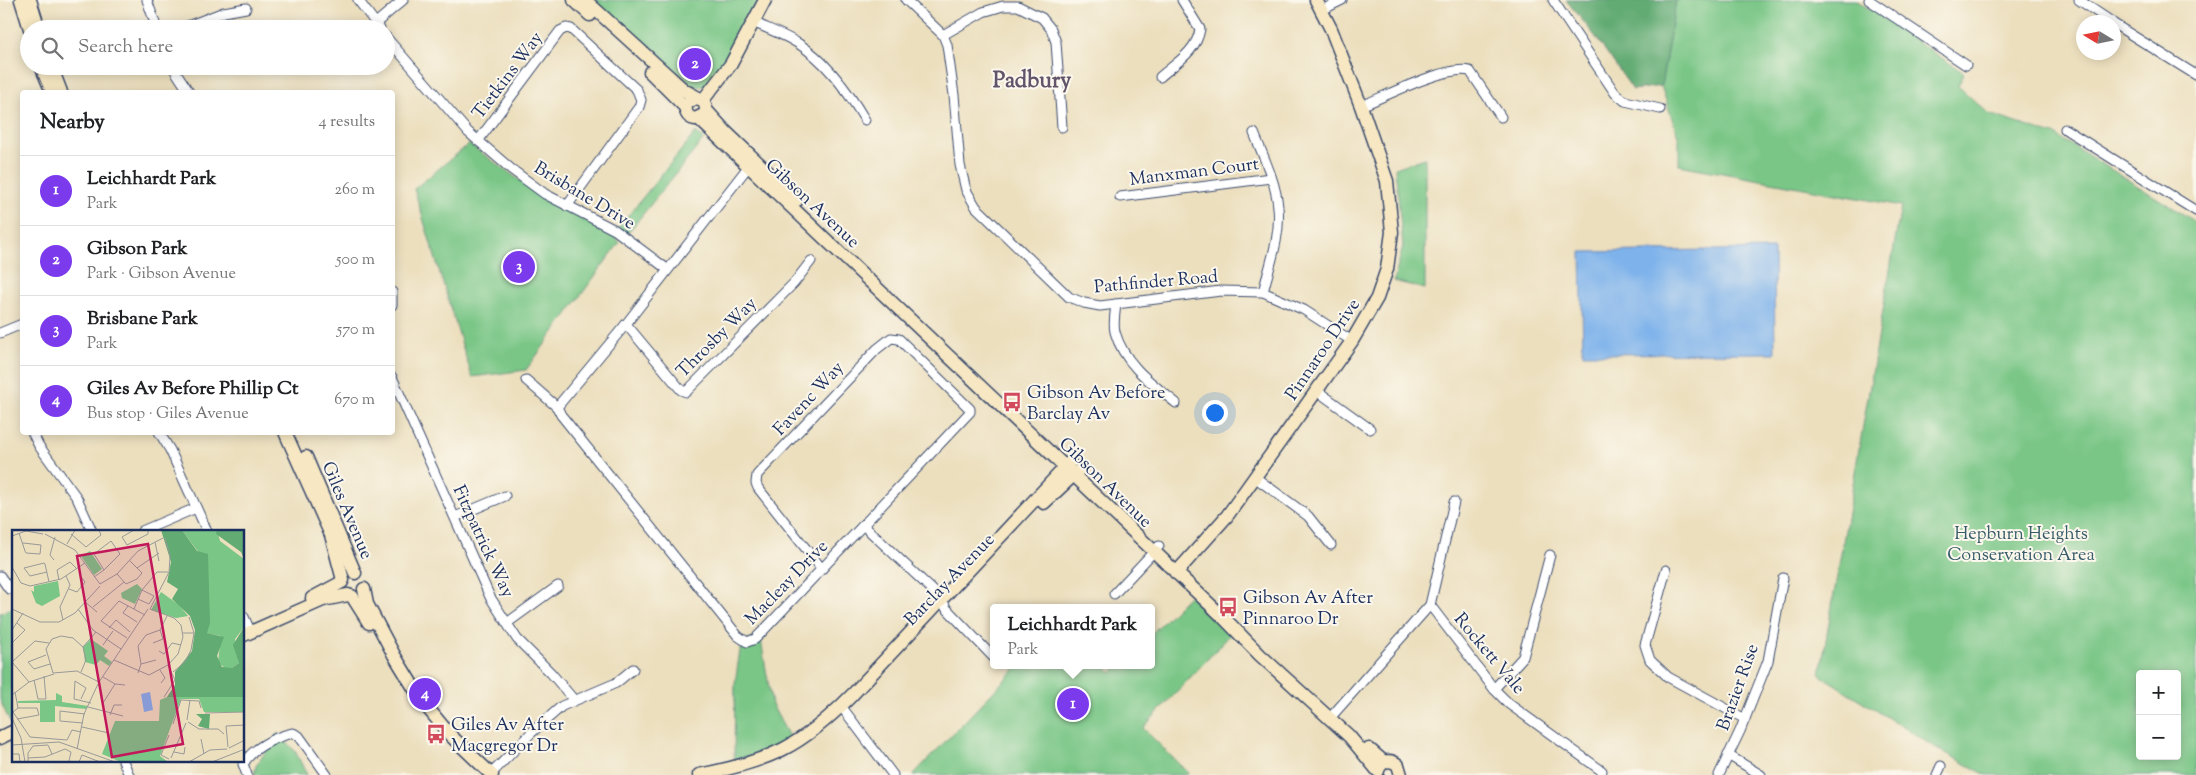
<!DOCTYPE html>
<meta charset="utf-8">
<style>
body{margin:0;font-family:"Sorts Mill Goudy",serif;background:#f6f6f6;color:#202124}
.controls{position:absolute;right:15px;bottom:15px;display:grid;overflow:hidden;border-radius:5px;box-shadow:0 2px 12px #0003}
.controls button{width:45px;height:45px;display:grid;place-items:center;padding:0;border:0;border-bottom:1px solid #e0e0e0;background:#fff;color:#202124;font:25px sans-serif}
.compass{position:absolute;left:2076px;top:15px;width:45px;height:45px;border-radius:50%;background:#fff;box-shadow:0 2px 12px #0003;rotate:280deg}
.you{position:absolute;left:1214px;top:412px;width:18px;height:18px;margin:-12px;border:4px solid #fff;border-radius:50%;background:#1a73e8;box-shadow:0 0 0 8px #1a73e833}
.badge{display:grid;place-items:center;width:32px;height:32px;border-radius:50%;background:#7c3aed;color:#fff;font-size:16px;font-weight:700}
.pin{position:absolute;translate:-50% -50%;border:2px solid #fff;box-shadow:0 1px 5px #0006}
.popup{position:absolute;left:990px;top:604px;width:165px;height:65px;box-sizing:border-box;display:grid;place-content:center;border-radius:5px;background:#fff;filter:drop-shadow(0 1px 4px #0005);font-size:16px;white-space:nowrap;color:#757577}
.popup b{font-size:19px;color:#202124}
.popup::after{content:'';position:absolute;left:50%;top:100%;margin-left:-10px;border:10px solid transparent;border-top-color:#fff}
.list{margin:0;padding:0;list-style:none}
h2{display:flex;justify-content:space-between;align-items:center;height:65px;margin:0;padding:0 20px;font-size:21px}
h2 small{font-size:16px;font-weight:400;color:#757577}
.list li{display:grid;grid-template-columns:32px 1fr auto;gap:15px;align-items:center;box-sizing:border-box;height:70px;padding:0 20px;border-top:1px solid #e0e0e0}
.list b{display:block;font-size:19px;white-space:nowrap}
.list p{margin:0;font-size:16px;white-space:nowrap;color:#757577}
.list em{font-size:16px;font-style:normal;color:#757577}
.icon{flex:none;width:28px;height:28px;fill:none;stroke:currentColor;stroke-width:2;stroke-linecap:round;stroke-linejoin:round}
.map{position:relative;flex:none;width:2196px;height:775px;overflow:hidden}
.search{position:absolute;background:#fff;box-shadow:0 2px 12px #0003;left:20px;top:20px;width:375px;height:55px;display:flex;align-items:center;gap:12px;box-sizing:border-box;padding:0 18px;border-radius:28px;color:#757577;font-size:19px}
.panel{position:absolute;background:#fff;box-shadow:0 2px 12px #0003;left:20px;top:90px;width:375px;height:345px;border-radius:5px}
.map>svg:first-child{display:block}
.green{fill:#79c686;stroke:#4a7a72;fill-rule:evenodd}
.forest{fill:#62ab73;stroke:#3e6d68}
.water{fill:#7eb2eb;stroke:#4c70a4}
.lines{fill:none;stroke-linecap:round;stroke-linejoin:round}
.street-casing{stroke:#3a496c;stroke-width:11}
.secondary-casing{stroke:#3a496c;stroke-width:15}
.street{stroke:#fff;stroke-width:9}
.secondary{stroke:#f7e8c3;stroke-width:12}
.labels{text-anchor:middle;stroke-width:4;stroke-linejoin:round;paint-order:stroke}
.street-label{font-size:18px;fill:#1b2f5e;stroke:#fbf7ec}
.poi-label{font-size:18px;fill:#1b2f5e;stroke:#fbf7ec;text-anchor:start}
.park-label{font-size:18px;fill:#375c6a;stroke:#fbf7ec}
.district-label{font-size:22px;font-weight:bold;fill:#62546a;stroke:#fbf7ec}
.inset-road{fill:none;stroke:#989998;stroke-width:1}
.view{fill:#c2185b;fill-opacity:0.15;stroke:#c2185b;stroke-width:2.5}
.inset-edge{fill:none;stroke:#1b2f5e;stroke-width:2.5}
</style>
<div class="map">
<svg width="2196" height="775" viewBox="0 0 2196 775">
<rect width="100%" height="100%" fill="#fbf7ec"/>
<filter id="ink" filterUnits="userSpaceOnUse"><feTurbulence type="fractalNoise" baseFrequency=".02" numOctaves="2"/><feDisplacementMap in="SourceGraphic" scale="10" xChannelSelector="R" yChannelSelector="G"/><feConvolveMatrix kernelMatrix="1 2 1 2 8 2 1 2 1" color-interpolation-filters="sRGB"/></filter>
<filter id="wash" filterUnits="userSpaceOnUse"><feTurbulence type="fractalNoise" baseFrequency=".0096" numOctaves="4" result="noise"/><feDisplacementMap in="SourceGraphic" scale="20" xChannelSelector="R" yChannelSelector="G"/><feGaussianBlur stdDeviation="1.12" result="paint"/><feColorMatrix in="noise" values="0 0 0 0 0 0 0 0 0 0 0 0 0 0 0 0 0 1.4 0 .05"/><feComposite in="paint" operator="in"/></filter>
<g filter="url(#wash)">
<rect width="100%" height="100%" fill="#ecdfbe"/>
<!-- green -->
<g class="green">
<polygon points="591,0 763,0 739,42 709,86 692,87"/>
<path d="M1676 0H1856L1964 73 1958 86 1989 114 2057 136 2196 222V775H1986L1933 746 1820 675 1901 206 1679 165V139L1661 86ZM2140 674H2177V756H2140Z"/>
<polygon points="696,132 704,139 626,235 618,228"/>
<polygon points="469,144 542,196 596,220 620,242 526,370 472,377 414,189"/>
<polygon points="1425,158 1425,289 1394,281 1403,246 1395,168"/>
<polygon points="1190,595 1231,634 1143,728 1188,773 1187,775 913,775 1019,665 1104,665 1111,673 1119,665 1152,665 1152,633"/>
<polygon points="14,607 14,726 12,727 0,700 0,613"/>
<polygon points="760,634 772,705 793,744 734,763 735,683 741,644"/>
<polygon points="278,733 295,751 307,775 254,775 256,766"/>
</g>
<!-- forest -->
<polygon class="forest" points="1566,0 1676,0 1661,86 1633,90 1595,36"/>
<!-- water -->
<polygon class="water" points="1774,249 1775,353 1583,354 1581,252"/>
</g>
<g filter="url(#ink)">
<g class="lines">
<defs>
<g id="street">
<polyline points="147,0 157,29"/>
<polyline points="358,0 380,29"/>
<polyline points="906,0 943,35 947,45 954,95 960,165 966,190 976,207 1069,297 1084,303 1100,306 1221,291 1263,292 1304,310 1352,341"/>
<polyline points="1553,0 1615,93 1625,101 1660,109"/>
<polyline points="1869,0 1966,65"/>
<polyline points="2079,0 2112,22"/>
<polyline points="1322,10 1342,0"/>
<path d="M753 22C768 29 785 35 799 44 826 61 849 93 865 120"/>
<polyline points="376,23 403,0"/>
<polyline points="2114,24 2196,75"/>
<polyline points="180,29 224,12 246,8"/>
<polyline points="943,35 983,12 1003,6 1018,6 1042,18 1051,29 1056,42 1062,127"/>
<polyline points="386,37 468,132 511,169 545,194 615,230 667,269"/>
<polyline points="172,66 189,92"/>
<path d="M1160 77C1176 63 1197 51 1200 29L1182 0"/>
<path d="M1361 106C1386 96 1446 65 1470 71L1501 117"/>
<polyline points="2065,129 2196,211"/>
<path d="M1254 133C1263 156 1276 182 1278 207 1281 236 1270 264 1263 292"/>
<polyline points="478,141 560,31 566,28 571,29 637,90 641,100 639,107 567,206"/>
<path d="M751 163 626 324 557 407 561 415 738 636 747 642 755 639 763 631C832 558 901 485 970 412V409L899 339 891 338 877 349 757 475 756 483 758 488 822 569"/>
<polyline points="1120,197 1271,178"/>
<polyline points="392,292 392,305"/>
<path d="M1116 304C1115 313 1113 324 1115 332 1124 364 1151 383 1176 403"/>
<polyline points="626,324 681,390 686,392 794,283 811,261"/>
<polyline points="0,333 22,324"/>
<polyline points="392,377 490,597 517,639 551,673 574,700"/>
<polyline points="526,380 557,407"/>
<polyline points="1316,390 1370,429"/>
<polyline points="32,432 39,446 77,498 92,531"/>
<polyline points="159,432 170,450 207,531"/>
<polyline points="1256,478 1308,516 1331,545"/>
<polyline points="455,517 505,496"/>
<polyline points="863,525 942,599 946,608 994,658"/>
<polyline points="142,531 196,508"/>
<polyline points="1666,570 1645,645 1650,660 1668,677 1745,719"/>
<polyline points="0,576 9,589 14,589"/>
<polyline points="1114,594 1159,546"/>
<polyline points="1430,605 1494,689 1509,704 1602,771"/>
<polyline points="244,617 251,633"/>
<polyline points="507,623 558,586"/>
<polyline points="1494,689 1523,657 1550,555"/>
<polyline points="841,706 893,775"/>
<polyline points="1330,718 1430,605 1454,502"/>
<polyline points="1728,755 1761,775"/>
<polyline points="123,761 129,775"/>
<path d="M247 775 243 764C253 748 274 737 293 733L299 736 327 775"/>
<polyline points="490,775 531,733 562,706 616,683 633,669"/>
<polyline points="1719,775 1740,731 1768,661 1783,578"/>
<polyline points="1937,775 1941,766"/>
</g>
<g id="secondary">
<polyline points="21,0 30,29"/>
<polyline points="30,0 39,29"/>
<polyline points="574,0 590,15"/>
<path d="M585 0 684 90C694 97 710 99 705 114L695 119C687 118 684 111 687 103L696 98"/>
<polyline points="41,66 52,92"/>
<polyline points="51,66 61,92"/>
<polyline points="650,72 685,107"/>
<polyline points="703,100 731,64 765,0"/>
<polyline points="707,111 726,132 797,200"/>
<polyline points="699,119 1222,616 1260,655 1349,736 1378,771"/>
<polyline points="285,432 331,535 343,580"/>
<polyline points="306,457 355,573"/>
<polyline points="1044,503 1079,470"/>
<polyline points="1176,573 1227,516 1352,341 1377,298 1387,269 1392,232 1387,181 1361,106 1331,29 1316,0"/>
<polyline points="364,589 367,604 394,655 422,701 450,735 492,775"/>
<polyline points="352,596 369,623"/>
<polyline points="312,598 342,582"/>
<polyline points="244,635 323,600 348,595"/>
<polyline points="0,738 14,731"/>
<polyline points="1369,749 1384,762"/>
<path d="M1379 768C1383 760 1391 759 1398 765L1401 775"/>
<path d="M699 775C770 761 801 747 852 695L1070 462"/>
</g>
</defs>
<!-- street casing -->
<use href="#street" class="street-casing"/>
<!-- secondary casing -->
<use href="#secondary" class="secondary-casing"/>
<!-- street -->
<use href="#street" class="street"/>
<!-- secondary -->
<use href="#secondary" class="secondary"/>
</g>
</g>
<!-- icons -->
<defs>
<symbol id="bus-bare" viewBox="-9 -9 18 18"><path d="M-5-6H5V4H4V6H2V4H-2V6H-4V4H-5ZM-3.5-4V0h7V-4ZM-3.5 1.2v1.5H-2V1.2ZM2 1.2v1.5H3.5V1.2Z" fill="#d1495b" stroke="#fbf7ec" stroke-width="2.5" paint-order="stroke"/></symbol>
</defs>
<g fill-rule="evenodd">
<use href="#bus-bare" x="998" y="388" width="28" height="28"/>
<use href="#bus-bare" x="1214" y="593" width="28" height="28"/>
<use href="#bus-bare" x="422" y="720" width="28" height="28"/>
</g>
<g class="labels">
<!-- street labels -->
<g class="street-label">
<text transform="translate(507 75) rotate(-53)" y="6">Tietkins Way</text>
<text transform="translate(1194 171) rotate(-7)" y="6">Manxman Court</text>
<text transform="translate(585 195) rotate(31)" y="6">Brisbane Drive</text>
<text transform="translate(813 203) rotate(43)" y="6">Gibson Avenue</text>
<text transform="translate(1156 281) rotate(-5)" y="6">Pathfinder Road</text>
<text transform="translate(716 337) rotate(-45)" y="6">Throsby Way</text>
<text transform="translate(1322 349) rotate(-56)" y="6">Pinnaroo Drive</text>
<text transform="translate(808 398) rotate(-47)" y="6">Favenc Way</text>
<text transform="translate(1106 482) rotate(44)" y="6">Gibson Avenue</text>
<text transform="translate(348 510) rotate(67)" y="6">Giles Avenue</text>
<text transform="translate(484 541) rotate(65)" y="6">Fitzpatrick Way</text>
<text transform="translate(949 579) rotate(-46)" y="6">Barclay Avenue</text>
<text transform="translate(786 582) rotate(-46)" y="6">Macleay Drive</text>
<text transform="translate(1490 653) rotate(50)" y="6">Rockett Vale</text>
<text transform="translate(1737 687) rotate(-70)" y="6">Brazier Rise</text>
</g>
<!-- poi labels -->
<g class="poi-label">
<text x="1027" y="398">Gibson Av Before<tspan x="1027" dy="21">Barclay Av</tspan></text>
<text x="1243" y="603">Gibson Av After<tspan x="1243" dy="21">Pinnaroo Dr</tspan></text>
<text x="451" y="730">Giles Av After<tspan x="451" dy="21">Macgregor Dr</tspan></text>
</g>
<!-- park labels -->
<g class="park-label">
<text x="2021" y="539">Hepburn Heights<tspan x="2021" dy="21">Conservation Area</tspan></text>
</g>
<!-- district labels -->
<g class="district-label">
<text x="1032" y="87">Padbury</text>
</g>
</g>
<!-- overview -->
<g transform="translate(12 530)">
<rect width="232" height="232" fill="#ecdfbe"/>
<path d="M170 0H205L208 11 232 29V97L223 109 227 133 220 138 214 139 206 132 209 106 194 103 187 23ZM78 21 90 39 82 45 69 26ZM46 51 48 66 30 76 24 73 19 60 22 62V56ZM125 54 130 59 123 74 110 68 109 63ZM149 62 167 75 176 86 164 88 139 80ZM79 109 96 121 92 126 100 132 97 136 88 130 84 135 73 132 71 117ZM44 163 50 166V172L76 176 74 179 43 176V192H28V173H6V171L44 170ZM155 167H232V182H192L187 169H169L148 226 156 232H109L90 224 103 191H147L148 170Z" fill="#79c686"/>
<path d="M149 0H170L185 21 196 24 198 93 195 103 212 107 205 126 210 137 220 138 227 133 221 115 232 97V167H155L163 155V142L180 121 183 100 178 86 160 69 166 59 155 52 159 32ZM205 0H232V29L229 22 204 4ZM184 184H198L197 199 186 196 190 189Z" fill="#62ab73"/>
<path d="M138 162 141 180 132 182 129 164Z" fill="#7eb2eb"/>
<path class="inset-road" d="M122 0 110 7 115 15 136 4V0M7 3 13 21 14 23 28 24 29 15 11 13M33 4 63 20 88 54M59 4 74 17 89 5 87 0M0 6 14 1 31 4M143 12 147 31M55 14 63 0M42 30 38 25 43 7M0 37 9 53 18 56 49 49 73 33M125 38 147 23M35 42 18 46 12 38 32 33 33 34 37 52M105 44 114 54 125 49 130 43 117 30M82 47 92 40 82 24 99 11 108 24 92 40M47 50 45 40 58 32 65 39M88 54 105 44 126 21 151 8M57 59 65 62 73 52 70 48 69 57M126 69 137 74 142 66 130 60M72 71 85 82M116 76 111 83 125 92M81 77 112 52M0 79 28 92H47L63 83 88 56M66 79 81 100 109 119M122 79 130 60 145 42H156M138 79 157 42 158 26 153 8M177 87 182 103M51 90 48 77 58 55 54 46M97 98 104 90 118 102M0 100 11 83M115 108 89 91 107 71 133 85M0 113 13 100 5 93M141 113 151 109 148 100M91 115 101 101M71 117 84 102M147 121 152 124 160 113 169 115M34 125 16 132 22 139 38 134M102 130 137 145 156 135 166 124 171 107 169 95 162 88 138 79M0 132 23 111 37 113M0 132 17 152M129 134 144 130M148 140 153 148 149 153M161 142 173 132 179 120 182 103H171M41 143 34 119 40 109 49 106 61 108 71 117 74 130 69 142M41 143 65 141 87 152M126 143 129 134 126 116 134 105 148 100 155 86M91 147 103 154 113 155M22 150 26 169H34L32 146M87 152 136 79M3 162 6 178M0 165 17 152 42 144M152 167 163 150 156 135M69 169 74 158 63 151 62 169 79 173M91 173 103 154M76 177 111 186M6 178 1 182 18 207 55 210 60 200 69 202M193 183 233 182M98 185 102 175H110M0 188 9 208 13 232M5 189 27 185 25 178H6M175 190 178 170M176 192 187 199H206L212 204M71 193 48 191V181L73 184M161 194 169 170 187 171 189 178M70 197 97 203M189 209 192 224M0 215 47 212 103 232M216 217 214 196 233 195M217 218 233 210M65 219 72 184 86 154M162 222 172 224 173 217M0 224H7L8 232M16 228 33 227 53 219 59 222 57 231M159 228 174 193M157 229 149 225 157 205M16 232V223L21 216 36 215 40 224M67 232 70 225 88 232M177 232 198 220 215 219M200 232 233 219"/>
<path class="view" d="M136 14 171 214 100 227 65 26Z"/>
<rect width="232" height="232" class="inset-edge"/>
</g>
</svg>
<div class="controls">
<button>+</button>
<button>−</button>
</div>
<svg class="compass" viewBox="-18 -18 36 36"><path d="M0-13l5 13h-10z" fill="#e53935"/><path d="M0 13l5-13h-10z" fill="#757577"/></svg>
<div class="you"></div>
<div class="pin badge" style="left:1073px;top:704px">1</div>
<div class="popup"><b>Leichhardt Park</b>Park</div>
<div class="pin badge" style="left:695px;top:64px">2</div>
<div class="pin badge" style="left:519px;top:267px">3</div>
<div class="pin badge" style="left:425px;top:694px">4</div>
<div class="search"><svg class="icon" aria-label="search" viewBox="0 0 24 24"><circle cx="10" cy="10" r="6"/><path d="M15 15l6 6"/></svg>Search here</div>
<section class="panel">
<h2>Nearby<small>4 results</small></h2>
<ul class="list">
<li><span class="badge">1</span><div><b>Leichhardt Park</b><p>Park</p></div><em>260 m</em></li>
<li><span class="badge">2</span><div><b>Gibson Park</b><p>Park · Gibson Avenue</p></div><em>500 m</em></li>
<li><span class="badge">3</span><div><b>Brisbane Park</b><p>Park</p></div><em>570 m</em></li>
<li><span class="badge">4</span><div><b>Giles Av Before Phillip Ct</b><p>Bus stop · Giles Avenue</p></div><em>670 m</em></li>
</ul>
</section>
</div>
